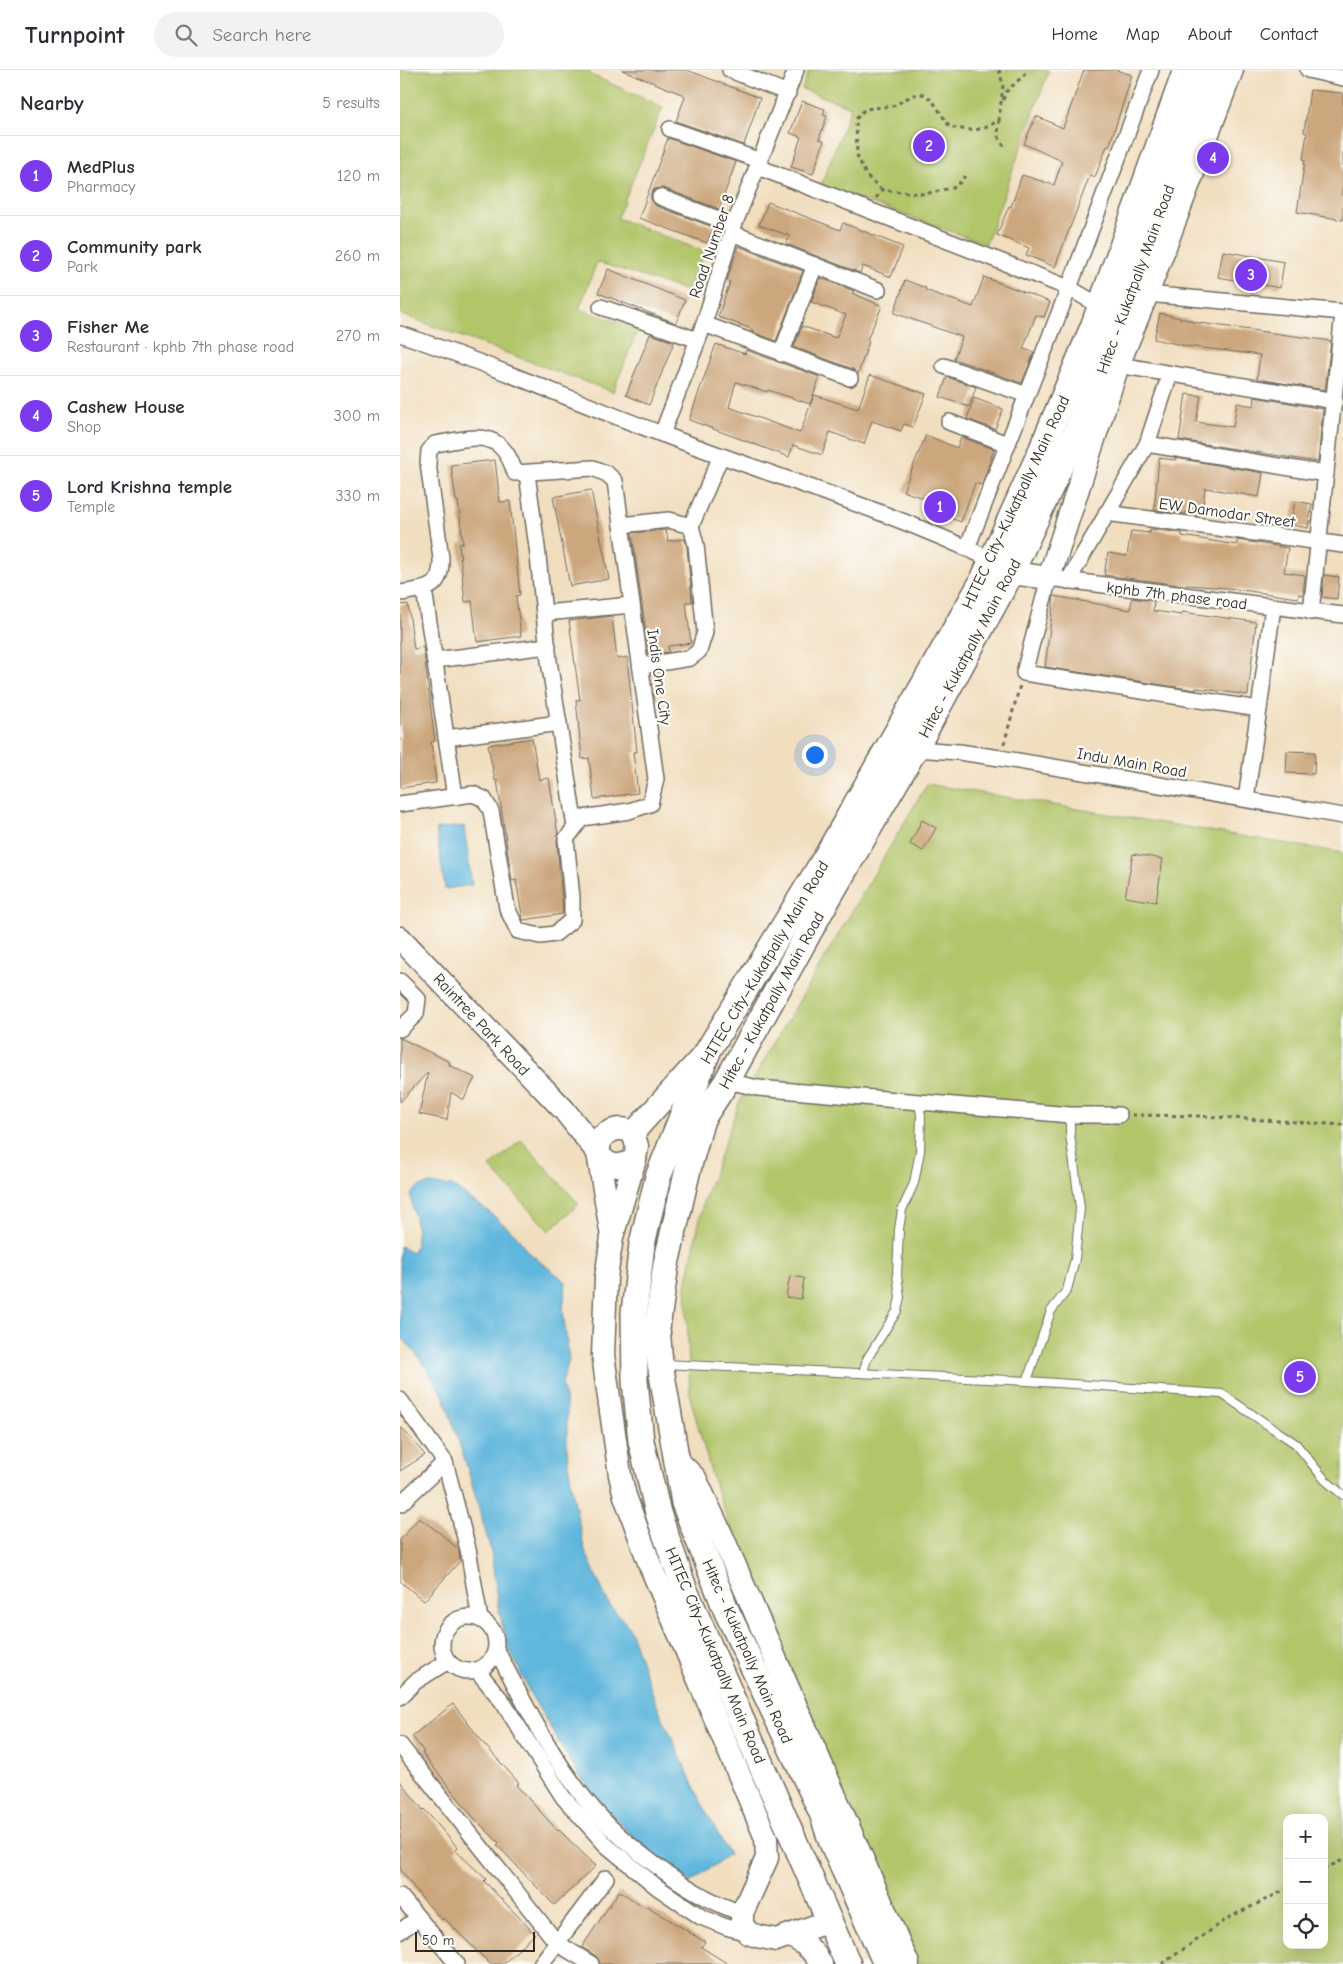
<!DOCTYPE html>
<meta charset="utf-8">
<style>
body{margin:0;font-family:"Comic Neue",sans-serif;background:#f2f2f3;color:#2b2b33}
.controls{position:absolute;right:15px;bottom:15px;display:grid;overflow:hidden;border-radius:10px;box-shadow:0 5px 20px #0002}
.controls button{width:45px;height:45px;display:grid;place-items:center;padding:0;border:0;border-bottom:1px solid #e1e1e2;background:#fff;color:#2b2b33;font:25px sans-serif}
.scale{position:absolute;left:15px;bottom:12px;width:120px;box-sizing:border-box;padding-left:5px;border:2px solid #2b2b2b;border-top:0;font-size:14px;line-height:18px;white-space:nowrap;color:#2b2b2b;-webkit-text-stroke:4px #fdfcf7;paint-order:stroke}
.you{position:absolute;left:414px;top:684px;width:18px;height:18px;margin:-12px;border:4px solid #fff;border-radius:50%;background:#1a73e8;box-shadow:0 0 0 8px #1a73e833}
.badge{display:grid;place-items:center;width:32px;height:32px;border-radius:50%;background:#7c3aed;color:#fff;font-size:16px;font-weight:700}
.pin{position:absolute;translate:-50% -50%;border:2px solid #fff;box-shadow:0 1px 5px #0006}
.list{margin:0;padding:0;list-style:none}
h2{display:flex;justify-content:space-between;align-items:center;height:65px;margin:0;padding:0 20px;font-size:21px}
h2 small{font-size:16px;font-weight:400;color:#7c7c81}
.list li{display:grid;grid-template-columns:32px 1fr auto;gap:15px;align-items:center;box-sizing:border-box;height:80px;padding:0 20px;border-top:1px solid #e1e1e2}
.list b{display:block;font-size:19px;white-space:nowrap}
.list p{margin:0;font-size:16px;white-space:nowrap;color:#7c7c81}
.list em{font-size:16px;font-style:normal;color:#7c7c81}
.icon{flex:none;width:28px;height:28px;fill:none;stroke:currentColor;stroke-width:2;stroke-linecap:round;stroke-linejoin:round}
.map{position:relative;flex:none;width:943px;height:1894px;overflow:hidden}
header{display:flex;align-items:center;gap:30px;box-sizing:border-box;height:70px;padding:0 25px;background:#fff;border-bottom:1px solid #e1e1e2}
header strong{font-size:24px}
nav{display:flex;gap:28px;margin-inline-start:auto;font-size:18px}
.search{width:350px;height:45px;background:#f2f2f3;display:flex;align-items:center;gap:12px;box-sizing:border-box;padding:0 18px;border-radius:28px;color:#7c7c81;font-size:19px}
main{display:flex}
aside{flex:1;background:#fff}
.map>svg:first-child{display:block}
.green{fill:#b1c569;stroke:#6e784a;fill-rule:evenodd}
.water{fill:#60b7dd;stroke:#467184}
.building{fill:#cca77e}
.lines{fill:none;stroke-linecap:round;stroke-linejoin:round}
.lane-casing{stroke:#706a5f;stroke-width:10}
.street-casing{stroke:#706a5f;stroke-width:18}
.secondary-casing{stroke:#706a5f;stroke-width:25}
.primary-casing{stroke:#706a5f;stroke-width:28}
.path{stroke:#706a5f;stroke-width:3;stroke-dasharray:4 4;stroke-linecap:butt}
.lane{stroke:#fff;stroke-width:8}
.street{stroke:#fff;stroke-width:15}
.secondary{stroke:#fff;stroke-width:22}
.primary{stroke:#fff;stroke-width:25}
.labels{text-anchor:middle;stroke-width:4.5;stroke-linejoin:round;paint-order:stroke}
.street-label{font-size:16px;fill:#2b2b2b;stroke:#fdfcf7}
</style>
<header>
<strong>Turnpoint</strong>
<div class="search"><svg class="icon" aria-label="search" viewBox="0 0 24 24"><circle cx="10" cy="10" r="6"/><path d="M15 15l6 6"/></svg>Search here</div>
<nav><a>Home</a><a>Map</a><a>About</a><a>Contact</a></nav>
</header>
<main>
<aside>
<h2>Nearby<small>5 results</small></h2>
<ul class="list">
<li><span class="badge">1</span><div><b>MedPlus</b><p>Pharmacy</p></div><em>120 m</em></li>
<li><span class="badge">2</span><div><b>Community park</b><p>Park</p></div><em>260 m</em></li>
<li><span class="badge">3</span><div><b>Fisher Me</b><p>Restaurant · kphb 7th phase road</p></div><em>270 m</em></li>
<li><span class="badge">4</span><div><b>Cashew House</b><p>Shop</p></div><em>300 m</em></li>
<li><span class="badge">5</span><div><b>Lord Krishna temple</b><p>Temple</p></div><em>330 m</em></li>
</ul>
</aside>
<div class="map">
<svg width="943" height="1894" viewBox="0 0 943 1894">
<rect width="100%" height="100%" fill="#fdfcf7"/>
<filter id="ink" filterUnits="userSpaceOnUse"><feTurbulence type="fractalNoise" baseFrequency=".02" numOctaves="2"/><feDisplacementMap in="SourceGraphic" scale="10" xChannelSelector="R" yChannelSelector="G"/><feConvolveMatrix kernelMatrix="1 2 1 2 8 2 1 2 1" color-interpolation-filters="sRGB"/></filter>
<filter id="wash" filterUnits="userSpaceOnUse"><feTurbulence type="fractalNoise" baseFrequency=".0096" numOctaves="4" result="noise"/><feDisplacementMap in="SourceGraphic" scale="20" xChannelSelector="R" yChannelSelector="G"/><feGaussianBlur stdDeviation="1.12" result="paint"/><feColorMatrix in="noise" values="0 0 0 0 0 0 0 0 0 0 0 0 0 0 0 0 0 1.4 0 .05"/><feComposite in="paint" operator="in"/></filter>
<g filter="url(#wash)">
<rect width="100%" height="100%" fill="#f1debf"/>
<!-- green -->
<g class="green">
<polygon points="0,0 191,0 189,4 263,37 217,148 305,182 288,221 197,192 179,239 238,259 213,322 0,244"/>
<polygon points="409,0 649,0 586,174 421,115 451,37 402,19"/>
<path d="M527 714 943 783V1894H502L358 1538 312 1406 290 1327 286 1215 303 1133 339 1033ZM887 1748H924V1875H887Z"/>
<polygon points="121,1070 179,1134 149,1161 90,1097"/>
</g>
<!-- water -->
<g class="water">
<polygon points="64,756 72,815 45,819 36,759"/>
<path d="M30 1114 52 1116 88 1141 116 1165 127 1181 166 1212 163 1240 169 1290 162 1314 167 1338V1378L171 1415 184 1478 208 1533 229 1557 256 1633 301 1732 329 1784 291 1812 246 1780 204 1738 176 1701 131 1625 107 1574 98 1537 91 1481 68 1400 44 1327 20 1289 0 1265V1176L12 1183C23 1167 12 1144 11 1125L18 1117Z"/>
</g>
<g id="blocks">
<!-- building -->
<g class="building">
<polygon points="222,0 287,0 360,28 344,75 276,51 285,27 284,25"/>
<polygon points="684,0 716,0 732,5 709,77 707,76 695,107 690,105 655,197 626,185 629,178 597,165 609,136 611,137 622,105 654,115 662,91 624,74 636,46 663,58"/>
<polygon points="910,20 943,23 943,111 941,125 943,126 943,150 897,142 905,90 903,89 907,63 904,62"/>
<polygon points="402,31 425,39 423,45 427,46 419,69 424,71 413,104 391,97 401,67 390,63"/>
<polygon points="268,68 336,92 319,139 263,118 254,119 251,124 251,129 256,136 313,157 307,173 239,148"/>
<polygon points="368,132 440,160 443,153 503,177 491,207 463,196 460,203 386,174 390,166 359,155"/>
<polygon points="338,176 403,201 376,271 352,262 352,259 318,247 330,212 327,211"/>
<polygon points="823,181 884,192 880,218 818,207"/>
<polygon points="208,199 285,230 276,253 198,223"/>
<polygon points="584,207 650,232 644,247 636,245 623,279 634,282 622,313 554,289 562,267 494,243 505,210 526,218 525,220 573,237"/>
<polygon points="420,208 454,221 452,223 482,236 467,270 469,271 458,304 453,299 394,277 402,256 436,268 446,245 411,232"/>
<polygon points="760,243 792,251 792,252 931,271 925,320 857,309 860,285 786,276 754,269"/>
<polygon points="250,264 274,272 249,335 226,325"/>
<polygon points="316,274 345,284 346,280 420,307 410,334 368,320 367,322 336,312 329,337 400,363 414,325 458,339 470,305 526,324 513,357 504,354 501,361 472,351 464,374 430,362 422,385 393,375 389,387 289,350"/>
<polygon points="547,307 576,317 569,337 540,327"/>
<polygon points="786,324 801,326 796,352 833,357 837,333 854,336 855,327 923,339 918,392 779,370"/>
<polygon points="574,328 603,339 595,359 567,349"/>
<polygon points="526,365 557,378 561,367 594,379 582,415 575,413 561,452 529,440 532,431 503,421"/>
<polygon points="759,388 775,390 776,388 863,403 859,427 805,418 802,444 786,442 785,444 754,440"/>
<polygon points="95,390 100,432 110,431 120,525 116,526 121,566 77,572 72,531 65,532 59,474 63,473 58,431 56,431 51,395"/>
<polygon points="191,420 209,509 170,516 153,427"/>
<polygon points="895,431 912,434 908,458 891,455"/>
<polygon points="750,459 782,463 782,466 837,475 837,470 888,478 884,502 905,505 903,525 899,524 898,528 828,518 773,514 704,505 708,483 727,486 731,461 750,463"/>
<polygon points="266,460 268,471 285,469 287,477 292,532 286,532 291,573 268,576 269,582 249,585 232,463"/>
<polygon points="924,505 939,507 937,529 922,527"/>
<polygon points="654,526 730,540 732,528 754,531 753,541 782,545 782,542 856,552 848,625 796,618 796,620 645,597"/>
<polygon points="8,534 14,579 23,577 35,671 31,672 36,713 0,718 0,535"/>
<polygon points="212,546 217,589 227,587 237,682 233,682 238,723 194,729 189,688 182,689 176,630 180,630 169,551"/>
<polygon points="132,668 139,710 149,708 158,765 157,770 163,844 123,850 116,810 112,811 97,710 95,711 88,675"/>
<polygon points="887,681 915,682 914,704 886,703"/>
<polygon points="522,750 536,758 523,781 510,774"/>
<polygon points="733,784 763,789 756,832 725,827"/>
<polygon points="0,968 50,992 49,995 75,1008 63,1030 51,1022 47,1050 19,1044 28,1002 0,1032"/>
<polygon points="390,1206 404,1208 401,1229 386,1227"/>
<polygon points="0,1356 25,1385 0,1401"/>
<polygon points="19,1448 40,1463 59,1480 60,1491 24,1531 0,1511 0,1470"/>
<polygon points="53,1634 84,1674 119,1713 116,1715 158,1761 159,1760 196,1796 154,1835 97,1775 99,1773 74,1748 22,1683 24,1682 12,1666"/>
<polygon points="0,1711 23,1740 24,1739 58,1778 55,1780 86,1809 84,1811 135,1864 103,1894 90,1894 44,1848 42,1850 21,1827 0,1799"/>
<polygon points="219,1821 246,1838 247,1836 305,1872 301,1877 328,1894 200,1894 196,1886 182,1877"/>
</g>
</g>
</g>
<g filter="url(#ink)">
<use href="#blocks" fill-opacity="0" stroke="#706a5f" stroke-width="1"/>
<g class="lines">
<defs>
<g id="lane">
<polyline points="263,1294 627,1311 822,1324 896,1374 925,1410 943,1425"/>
<polyline points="463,1303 467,1289 497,1241 500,1227 497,1205 499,1159 502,1140 514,1113 520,1081 521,1046 519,1032"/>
<polyline points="627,1311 651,1241 667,1220 675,1189 680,1138 670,1064 670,1045"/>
</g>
<g id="street">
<polyline points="330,0 388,23"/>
<polyline points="908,0 943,8"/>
<polyline points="270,59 361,91"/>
<polyline points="358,97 669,218 700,236"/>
<polyline points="260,127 334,155"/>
<polyline points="332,163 478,220"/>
<polyline points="739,220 747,224 943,242"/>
<polyline points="201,237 298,270"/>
<polyline points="304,254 450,308"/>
<path d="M0 264C89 293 175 332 262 364 372 406 486 439 592 490"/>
<polyline points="381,284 415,195"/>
<polyline points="718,295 935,331"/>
<polyline points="544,296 627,325"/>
<polyline points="549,352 607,374"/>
<polyline points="262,364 304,254 334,155 396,0"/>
<polyline points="747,374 926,404"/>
<polyline points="127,404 137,477 149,591 175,757"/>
<polyline points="706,443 943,475"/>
<polyline points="221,455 269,450 291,456 296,475 305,562 299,581 290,588 241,596"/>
<polyline points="291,456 321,386"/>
<polyline points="567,478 669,218 751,0"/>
<polyline points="668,511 747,374 770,304"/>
<polyline points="24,519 55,727"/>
<path d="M0 523C27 519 42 519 41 488L28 393 29 381 35 374C73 368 101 356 115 403L193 398 207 404 215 411 256 709 250 734 229 741 182 748 166 769 172 828V850L155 864 140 866 118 861 107 838 91 741 84 729 73 724 0 734"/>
<polyline points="873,537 859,639 624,603 649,508 943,545"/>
<polyline points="911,542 943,243"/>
<polyline points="144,543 232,535"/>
<polyline points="35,590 148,576"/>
<polyline points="46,668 159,653"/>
<polyline points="515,679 559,682 600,688 943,746"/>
<polyline points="846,729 859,639"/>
<polyline points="0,911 18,929 16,944 0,959"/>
<polyline points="327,1011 358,1018 670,1045 719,1045"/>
<polyline points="0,1330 45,1392 68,1479 80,1549"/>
<polyline points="0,1434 45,1392"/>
<circle cx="69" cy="1574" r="27"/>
<path d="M96 1579C125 1634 155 1696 196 1742 216 1765 240 1784 265 1802 289 1819 314 1834 342 1843"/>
<polyline points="77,1600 102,1631 163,1727 206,1775 257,1817 301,1847 326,1857 348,1863"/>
<polyline points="0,1627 15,1612 48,1591"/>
<polyline points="0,1675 157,1873 191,1894"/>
<polyline points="0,1826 57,1894"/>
<polyline points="0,1861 18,1849"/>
<polyline points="141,1894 206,1808"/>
</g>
<g id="secondary">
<polyline points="611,503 649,508 718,295 747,224 832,0"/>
<path d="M0 868 164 1040 198 1083C209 1098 220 1098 235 1089L237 1076 233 1063C221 1056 212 1059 201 1067L198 1083 211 1161"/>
<polyline points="233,1063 306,982"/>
<polyline points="235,1089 212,1167 206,1208 203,1285 220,1405 225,1426 250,1495 366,1768 367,1788 342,1843 342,1854 348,1863 357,1866 376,1870 429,1851"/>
<polyline points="275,1388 295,1408 322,1466 508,1894"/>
<path d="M390 1866C405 1873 413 1880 421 1894"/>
</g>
<g id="primary">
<polyline points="448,1894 284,1518 258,1443 241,1371 235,1311 234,1243 242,1174 258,1107 309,979 429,782 582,512 641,381 693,257 786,0"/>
<polyline points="486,1894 431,1770 422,1743 327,1542 284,1433 260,1293 257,1258 266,1194 288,1099 302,1049 327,1011 419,844 515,679 611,503 676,362 733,218 810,0"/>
</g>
</defs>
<!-- lane casing -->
<use href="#lane" class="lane-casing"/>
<!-- street casing -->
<use href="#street" class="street-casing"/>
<!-- secondary casing -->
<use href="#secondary" class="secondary-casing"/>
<!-- primary casing -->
<use href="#primary" class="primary-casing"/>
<!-- path -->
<g class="path">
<polyline points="603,30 606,22 626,3"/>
<polyline points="599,50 598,66 605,78"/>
<path d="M482 120 466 105 457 85 456 49 465 39 493 36 513 25 523 24 532 30 550 57C572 61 580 62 599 50L603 15 599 0"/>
<polyline points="476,128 482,120 524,124 556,117 565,106"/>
<polyline points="604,674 620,615"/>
<polyline points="732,1045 801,1046 943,1055"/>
<polyline points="924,1799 943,1790"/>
<polyline points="762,1894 830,1847 887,1819"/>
</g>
<!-- lane -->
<use href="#lane" class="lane"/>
<!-- street -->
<use href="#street" class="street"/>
<!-- secondary -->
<use href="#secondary" class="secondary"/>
<!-- primary -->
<use href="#primary" class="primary"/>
</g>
</g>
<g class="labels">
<!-- street labels -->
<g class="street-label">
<text transform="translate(311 176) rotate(-71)" y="6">Road Number 8</text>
<text transform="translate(735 209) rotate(-70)" y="6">Hitec - Kukatpally Main Road</text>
<text transform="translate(615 432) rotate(-65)" y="6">HITEC City–Kukatpally Main Road</text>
<text transform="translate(827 442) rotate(8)" y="6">EW Damodar Street</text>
<text transform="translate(777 525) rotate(7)" y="6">kphb 7th phase road</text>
<text transform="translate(569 578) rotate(-62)" y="6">Hitec - Kukatpally Main Road</text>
<text transform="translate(260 607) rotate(82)" y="6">Indis One City</text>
<text transform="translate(732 692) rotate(10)" y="6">Indu Main Road</text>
<text transform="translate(364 892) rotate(-59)" y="6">HITEC City–Kukatpally Main Road</text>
<text transform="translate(371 930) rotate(-61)" y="6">Hitec - Kukatpally Main Road</text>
<text transform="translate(82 954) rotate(47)" y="6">Raintree Park Road</text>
<text transform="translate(348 1581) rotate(66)" y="6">Hitec - Kukatpally Main Road</text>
<text transform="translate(316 1585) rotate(67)" y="6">HITEC City–Kukatpally Main Road</text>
</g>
</g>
</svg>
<div class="controls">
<button>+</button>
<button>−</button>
<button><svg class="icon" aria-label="locate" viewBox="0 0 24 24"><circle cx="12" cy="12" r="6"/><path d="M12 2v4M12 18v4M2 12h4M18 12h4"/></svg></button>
</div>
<div class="scale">50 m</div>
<div class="you"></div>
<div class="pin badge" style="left:540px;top:437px">1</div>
<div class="pin badge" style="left:529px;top:76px">2</div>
<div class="pin badge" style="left:851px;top:205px">3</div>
<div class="pin badge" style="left:813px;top:88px">4</div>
<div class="pin badge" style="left:900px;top:1307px">5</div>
</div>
</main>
